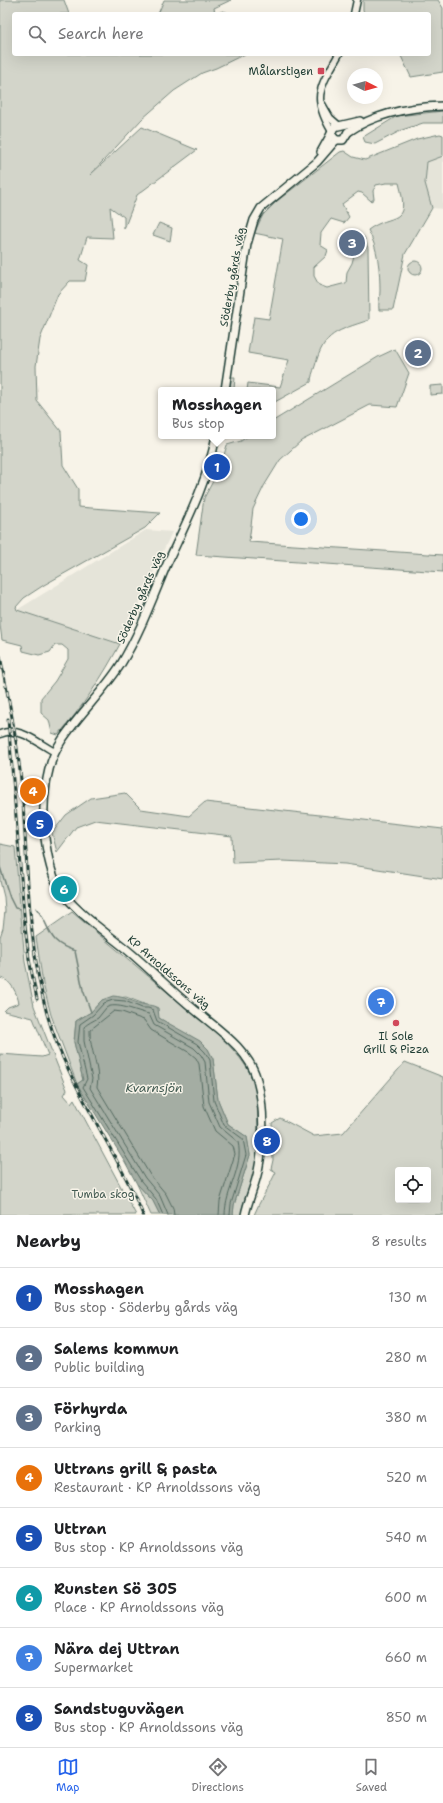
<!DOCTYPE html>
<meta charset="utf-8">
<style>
body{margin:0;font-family:"Shantell Sans",sans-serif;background:#f2f2f2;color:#202124}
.controls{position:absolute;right:12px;bottom:12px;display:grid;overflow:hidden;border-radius:4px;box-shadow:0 4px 16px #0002}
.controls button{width:36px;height:36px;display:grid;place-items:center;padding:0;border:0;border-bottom:1px solid #e0e0e0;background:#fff;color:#202124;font:20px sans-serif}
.compass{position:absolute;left:347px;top:68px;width:36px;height:36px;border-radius:50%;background:#fff;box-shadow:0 4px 16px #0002;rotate:96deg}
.you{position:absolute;left:301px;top:519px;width:14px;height:14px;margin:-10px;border:3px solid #fff;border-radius:50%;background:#1a73e8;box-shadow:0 0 0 6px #1a73e833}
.badge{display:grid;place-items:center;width:26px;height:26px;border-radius:50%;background:#2563eb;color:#fff;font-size:13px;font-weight:700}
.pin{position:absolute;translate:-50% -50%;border:2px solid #fff;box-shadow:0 1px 4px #0006}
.popup{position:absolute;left:158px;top:387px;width:118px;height:52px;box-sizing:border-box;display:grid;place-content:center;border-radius:4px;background:#fff;filter:drop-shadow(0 1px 3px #0005);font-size:13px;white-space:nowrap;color:#757577}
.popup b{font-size:15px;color:#202124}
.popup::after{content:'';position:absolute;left:50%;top:100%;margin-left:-8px;border:8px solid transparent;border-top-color:#fff}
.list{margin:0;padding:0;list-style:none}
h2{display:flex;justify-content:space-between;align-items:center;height:52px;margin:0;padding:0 16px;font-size:17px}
h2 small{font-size:13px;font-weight:400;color:#757577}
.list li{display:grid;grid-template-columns:26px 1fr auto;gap:12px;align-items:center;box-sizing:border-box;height:60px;padding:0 16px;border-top:1px solid #e0e0e0}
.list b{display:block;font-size:15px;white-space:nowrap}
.list p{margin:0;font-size:13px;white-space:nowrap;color:#757577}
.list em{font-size:13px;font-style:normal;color:#757577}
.icon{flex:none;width:22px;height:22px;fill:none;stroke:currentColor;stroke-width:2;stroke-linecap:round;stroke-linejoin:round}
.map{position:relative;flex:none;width:443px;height:1215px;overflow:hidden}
.search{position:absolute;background:#fff;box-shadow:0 4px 16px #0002;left:12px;right:12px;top:12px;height:44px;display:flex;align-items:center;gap:10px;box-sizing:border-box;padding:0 14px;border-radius:4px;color:#757577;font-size:15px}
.sheet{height:532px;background:#fff}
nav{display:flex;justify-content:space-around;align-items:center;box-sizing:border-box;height:56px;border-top:1px solid #e0e0e0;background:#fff;font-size:11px;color:#757577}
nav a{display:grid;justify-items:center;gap:2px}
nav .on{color:#2563eb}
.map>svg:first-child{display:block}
.built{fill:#e5e4d9}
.green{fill:#d3d5ca;stroke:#79897f;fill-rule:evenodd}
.water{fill:#a4ada3;stroke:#6f8077}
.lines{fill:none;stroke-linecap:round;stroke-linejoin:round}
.shore{stroke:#546a60;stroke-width:1}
.stream{stroke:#6f8077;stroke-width:1.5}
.tertiary-casing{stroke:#1f3d34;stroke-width:9}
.secondary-casing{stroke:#1f3d34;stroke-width:10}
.tertiary{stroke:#f7f3e8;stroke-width:6}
.secondary{stroke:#f7f3e8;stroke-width:7}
.rail-casing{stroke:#1f3d34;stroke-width:3}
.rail{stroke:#f7f3e8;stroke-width:1.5;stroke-dasharray:4.5;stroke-linecap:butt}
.poi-dot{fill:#d1495b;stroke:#f7f3e8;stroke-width:1.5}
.labels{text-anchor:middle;stroke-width:3;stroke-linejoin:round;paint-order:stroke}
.poi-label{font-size:11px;fill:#1f3d34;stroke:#f7f3e8;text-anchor:end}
.street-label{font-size:11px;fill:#1f3d34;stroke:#f7f3e8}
.park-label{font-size:11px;fill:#435b52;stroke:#f7f3e8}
.water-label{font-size:12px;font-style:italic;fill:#405950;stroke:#f7f3e8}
</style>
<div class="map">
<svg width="443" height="1215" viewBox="0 0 443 1215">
<rect width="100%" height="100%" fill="#f7f3e8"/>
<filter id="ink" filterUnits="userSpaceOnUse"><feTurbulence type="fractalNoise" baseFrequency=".025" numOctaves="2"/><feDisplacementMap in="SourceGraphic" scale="8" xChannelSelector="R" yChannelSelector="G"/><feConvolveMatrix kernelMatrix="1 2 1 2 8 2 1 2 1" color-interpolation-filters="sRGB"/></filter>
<g filter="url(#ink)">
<!-- built -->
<g class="built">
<polygon points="443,156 443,209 432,208 425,183 427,162"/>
<polygon points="146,530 172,532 120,644 17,610"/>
</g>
<!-- green -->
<g class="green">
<path d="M0 0H64L69 14H14V54H245L216 68 202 73 174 91 142 119 90 175 142 127 197 150 137 195 124 229V217L110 207 113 238 87 237 80 260 88 265 85 281H70L58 294 40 339 36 366 37 401 61 431 63 465 78 489V507L160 513 145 528 44 585 24 598 16 607 17 610 120 644C103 676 82 708 58 735L52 733 49 720 41 713V698L55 681 68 659V650L62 645H55L50 652 39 655 23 651 22 645 2 640 0 625Z"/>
<polygon points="164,0 231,0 214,8 215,14 223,11 232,14 158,14"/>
<polygon points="363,0 438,0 443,8 443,72 411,77 400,54 429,54 429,14 365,14 363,10"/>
<polygon points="443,111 443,123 423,123 402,130 375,144 365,142 363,137 397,116"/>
<path d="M440 134 443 135V156L427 162 425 183 432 208 405 254 393 310H379C378 304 380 298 380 291 380 270 378 248 368 230 392 212 411 228 399 183H386L376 185 373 191 374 199 371 201 362 193 358 192 342 204 349 217 344 223 331 219 321 233 320 245 328 250 326 256 314 267V276L319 285 327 288 346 283 347 272 352 263 359 236 364 237 368 248 369 320C337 331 324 332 315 366 313 372 311 377 311 382L273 403V390H247L248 383 280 387 289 360 248 353 254 317 269 319 283 239 254 233 263 215 277 201 340 152 344 151 353 157 365 160 417 139Z"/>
<polygon points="159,223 172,228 170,241 153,235"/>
<circle cx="415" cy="268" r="7"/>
<polygon points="395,349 409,373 397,407 370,405 301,441 280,460 264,486 253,509 249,542 443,555 443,572 196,555 204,498 220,468 227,445 241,441 248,436 273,436 273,421 378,357"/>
<polygon points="230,377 235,377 234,390 228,390"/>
<polygon points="443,385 443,394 430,395 430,386"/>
<polygon points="125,793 141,809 189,816 205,802 443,829 443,879 345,864 283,861 233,863 232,836 95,820 76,827 57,852 52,833 66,815 91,798"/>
<path d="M0 844 15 847 25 962 34 1006 67 1090 64 1095 71 1103 74 1099 136 1215H0V1054L42 1057 48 1055 33 1018 4 1011 8 1007 19 1003C17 994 11 979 0 978V937L3 928 5 911 4 897 0 881Z"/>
<path d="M72 912 223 1039C234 1051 246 1063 252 1078 260 1095 259 1155 254 1174 250 1187 243 1201 241 1215H233L234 1205 250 1155 247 1137 228 1124 218 1100 213 1059 208 1049 159 1018 144 1004 126 997 102 1000 91 1012 76 1021 74 1042 83 1080 77 1084 51 1015 43 984 36 937Z"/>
<path d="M405 1062 443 1077V1215H254C260 1200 269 1187 276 1172L271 1169 273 1160 272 1123 280 1118 314 1136 343 1133ZM398 1170H428V1200H398Z"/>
<polygon points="137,1184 153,1201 160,1215 151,1215"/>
</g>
<!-- water -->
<path class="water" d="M113 996C126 997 130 1001 142 1004 149 1006 150 1004 158 1008L159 1018 200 1041 208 1049 213 1059 218 1100 228 1124 247 1137 250 1155 234 1205 233 1215H160L153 1201 137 1184 124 1160 77 1084 83 1080 74 1042 76 1021 91 1012 102 1000Z"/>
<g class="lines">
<!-- shore -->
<g class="shore">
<polyline points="163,1215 156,1199 141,1181 83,1087 87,1079 78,1042 80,1024 93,1015 104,1003 113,1000 125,1001 142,1008 148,1008 153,1010 157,1021 197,1044 205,1052 210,1060 214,1101 224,1125 243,1139 246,1155 231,1204 230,1215"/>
<path d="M168 1215 160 1196 145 1178 90 1088 92 1079 84 1041V1027C88 1023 93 1021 98 1018 101 1015 103 1011 106 1008 115 1001 138 1012 149 1014L154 1025 194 1048 201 1055 205 1062 209 1102 220 1127 238 1142C244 1167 225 1190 225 1215"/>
<path d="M174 1215 173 1208 166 1194 150 1175 97 1087C101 1069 89 1049 90 1030L114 1011 122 1012 144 1020 151 1030 190 1053 196 1058 199 1064 204 1106 215 1131 233 1146 235 1154 220 1201 219 1215"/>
</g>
<!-- stream -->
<g class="stream">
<polyline points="0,867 10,898 15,908 20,909"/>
<path d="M36 908C53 928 44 941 75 951L83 990 91 1012"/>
</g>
<defs>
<g id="tertiary">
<polyline points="354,14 357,0"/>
<polyline points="322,104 330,118 338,125"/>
<path d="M331 130C311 96 321 86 339 54"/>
<path d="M0 734C19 725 39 744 55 752"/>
</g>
<g id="secondary">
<path d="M348 132C376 113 409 107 443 106"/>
<polyline points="336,140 331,134 334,127 360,121"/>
<polyline points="336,140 343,140 348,132"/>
<polyline points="321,152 331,134"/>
<polyline points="225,390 247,244 254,220 261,208 317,162 336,140"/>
<path d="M216 436C207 483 187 521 167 564 153 597 140 633 121 664 104 691 80 713 62 740 44 767 42 806 45 838 47 853 50 872 58 886 74 912 109 934 132 954 155 974 177 996 201 1015 222 1032 250 1052 257 1080 265 1108 264 1143 258 1171 255 1186 248 1200 245 1215"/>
</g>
</defs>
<!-- tertiary casing -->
<use href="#tertiary" class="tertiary-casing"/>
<!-- secondary casing -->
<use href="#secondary" class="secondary-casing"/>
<!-- tertiary -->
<use href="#tertiary" class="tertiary"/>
<!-- secondary -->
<use href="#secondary" class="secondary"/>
<defs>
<g id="rail">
<path d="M0 656C9 700 18 744 22 790 28 864 27 941 47 1014 68 1087 115 1146 143 1215"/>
<polyline points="8,719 25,926 29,959 37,999"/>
</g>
</defs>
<!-- rail casing -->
<use href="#rail" class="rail-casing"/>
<!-- rail -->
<use href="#rail" class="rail"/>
</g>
</g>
<!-- markers -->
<g class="poi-dot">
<rect x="317" y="67" width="8" height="8" rx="2"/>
<circle cx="396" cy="1023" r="4"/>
</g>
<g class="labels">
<!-- poi labels -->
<g class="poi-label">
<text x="313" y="75">Målarstigen</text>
<text x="396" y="1040" text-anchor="middle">Il Sole<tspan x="396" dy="13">Grill &amp; Pizza</tspan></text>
</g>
<!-- street labels -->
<g class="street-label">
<text transform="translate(232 277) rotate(-80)" y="4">Söderby gårds väg</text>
<text transform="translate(140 597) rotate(-66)" y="4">Söderby gårds väg</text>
<text transform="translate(169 972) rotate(41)" y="4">KP Arnoldssons väg</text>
</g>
<!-- park labels -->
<g class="park-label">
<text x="103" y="1198">Tumba skog</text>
</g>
<!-- water labels -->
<g class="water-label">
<text x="154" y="1092">Kvarnsjön</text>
</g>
</g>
</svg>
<div class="controls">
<button><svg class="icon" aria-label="locate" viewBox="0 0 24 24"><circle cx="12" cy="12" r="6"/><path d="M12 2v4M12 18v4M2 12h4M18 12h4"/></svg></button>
</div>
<svg class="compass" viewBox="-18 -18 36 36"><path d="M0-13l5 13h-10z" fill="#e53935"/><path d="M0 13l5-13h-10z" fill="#757577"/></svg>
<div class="you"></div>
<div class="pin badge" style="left:217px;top:467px;background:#1a4fb4">1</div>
<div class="popup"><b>Mosshagen</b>Bus stop</div>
<div class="pin badge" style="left:418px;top:353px;background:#5c6f8a">2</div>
<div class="pin badge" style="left:352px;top:243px;background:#5c6f8a">3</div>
<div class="pin badge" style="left:33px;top:791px;background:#e8710a">4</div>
<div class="pin badge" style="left:40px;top:824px;background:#1a4fb4">5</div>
<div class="pin badge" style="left:64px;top:889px;background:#0f9aa8">6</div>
<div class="pin badge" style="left:381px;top:1002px;background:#3f7fe0">7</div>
<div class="pin badge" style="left:267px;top:1141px;background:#1a4fb4">8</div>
<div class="search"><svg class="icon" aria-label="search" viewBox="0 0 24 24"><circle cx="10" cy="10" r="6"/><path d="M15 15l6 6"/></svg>Search here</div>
</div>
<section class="sheet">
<h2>Nearby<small>8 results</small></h2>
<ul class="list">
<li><span class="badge" style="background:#1a4fb4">1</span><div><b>Mosshagen</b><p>Bus stop · Söderby gårds väg</p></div><em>130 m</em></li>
<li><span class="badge" style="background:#5c6f8a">2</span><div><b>Salems kommun</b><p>Public building</p></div><em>280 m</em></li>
<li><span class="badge" style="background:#5c6f8a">3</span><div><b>Förhyrda</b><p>Parking</p></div><em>380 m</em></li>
<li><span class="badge" style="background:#e8710a">4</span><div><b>Uttrans grill &amp; pasta</b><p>Restaurant · KP Arnoldssons väg</p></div><em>520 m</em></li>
<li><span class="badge" style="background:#1a4fb4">5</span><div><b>Uttran</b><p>Bus stop · KP Arnoldssons väg</p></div><em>540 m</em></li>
<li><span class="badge" style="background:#0f9aa8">6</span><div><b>Runsten Sö 305</b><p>Place · KP Arnoldssons väg</p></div><em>600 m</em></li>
<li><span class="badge" style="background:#3f7fe0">7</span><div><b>Nära dej Uttran</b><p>Supermarket</p></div><em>660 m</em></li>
<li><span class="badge" style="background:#1a4fb4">8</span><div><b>Sandstuguvägen</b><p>Bus stop · KP Arnoldssons väg</p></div><em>850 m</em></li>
</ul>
</section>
<nav>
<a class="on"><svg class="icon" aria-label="map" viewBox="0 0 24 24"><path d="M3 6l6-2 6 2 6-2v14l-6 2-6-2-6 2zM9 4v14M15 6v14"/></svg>Map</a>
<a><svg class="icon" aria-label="directions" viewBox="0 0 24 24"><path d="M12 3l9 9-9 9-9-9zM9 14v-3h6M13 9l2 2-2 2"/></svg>Directions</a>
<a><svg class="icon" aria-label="saved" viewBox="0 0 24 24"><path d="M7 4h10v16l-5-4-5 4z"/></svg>Saved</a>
</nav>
